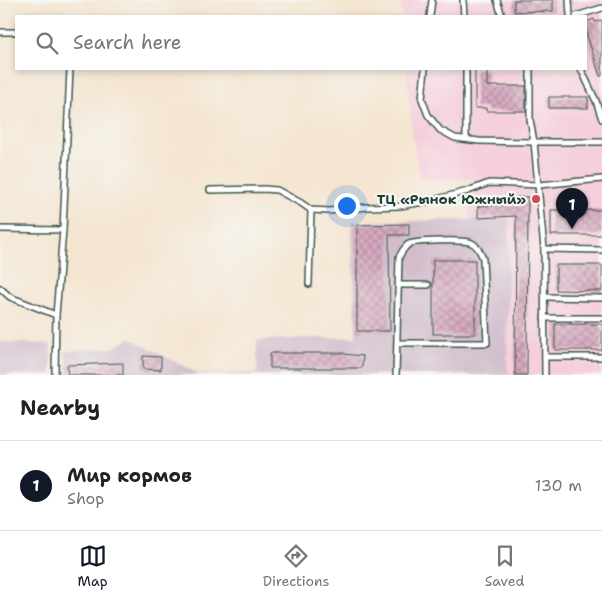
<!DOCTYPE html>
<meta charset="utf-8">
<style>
body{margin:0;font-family:"Shantell Sans",sans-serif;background:#f2f2f2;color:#222}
.you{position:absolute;left:346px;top:205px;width:18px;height:18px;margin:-12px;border:4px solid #fff;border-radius:50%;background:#1a73e8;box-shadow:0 0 0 8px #1a73e833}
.badge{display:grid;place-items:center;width:32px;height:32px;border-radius:50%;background:#111827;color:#fff;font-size:16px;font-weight:700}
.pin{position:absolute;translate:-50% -41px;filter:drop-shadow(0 1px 2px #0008)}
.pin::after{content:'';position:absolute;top:26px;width:18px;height:15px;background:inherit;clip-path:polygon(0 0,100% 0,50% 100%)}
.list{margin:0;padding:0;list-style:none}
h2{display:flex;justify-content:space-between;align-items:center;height:65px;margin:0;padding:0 20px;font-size:21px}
h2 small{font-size:16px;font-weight:400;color:#767676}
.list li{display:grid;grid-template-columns:32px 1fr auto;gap:15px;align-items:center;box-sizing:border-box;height:90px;padding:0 20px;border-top:1px solid #e0e0e0}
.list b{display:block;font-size:19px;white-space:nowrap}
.list p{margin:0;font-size:16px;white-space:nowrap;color:#767676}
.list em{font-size:16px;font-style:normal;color:#767676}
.icon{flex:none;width:28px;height:28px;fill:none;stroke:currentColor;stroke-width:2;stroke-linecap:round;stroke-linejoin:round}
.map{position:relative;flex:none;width:602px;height:375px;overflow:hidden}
.search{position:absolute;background:#fff;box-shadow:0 2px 8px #0003;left:15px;right:15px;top:15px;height:55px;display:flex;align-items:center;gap:12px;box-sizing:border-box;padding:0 18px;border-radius:0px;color:#767676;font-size:19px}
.sheet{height:155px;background:#fff}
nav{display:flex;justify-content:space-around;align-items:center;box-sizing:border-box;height:70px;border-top:1px solid #e0e0e0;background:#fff;font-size:14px;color:#767676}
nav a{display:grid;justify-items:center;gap:2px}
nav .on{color:#111827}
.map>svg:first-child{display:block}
.built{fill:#f5cfdb}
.industrial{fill:#d1bdcc}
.building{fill:url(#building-cross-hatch)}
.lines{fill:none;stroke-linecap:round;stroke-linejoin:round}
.lane-casing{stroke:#3f564b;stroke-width:8}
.lane{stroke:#fff;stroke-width:5}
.poi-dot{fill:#d1495b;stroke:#f6f6f2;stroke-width:2}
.labels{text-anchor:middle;stroke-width:4.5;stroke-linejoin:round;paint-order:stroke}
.poi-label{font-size:14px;font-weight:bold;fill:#1f3d34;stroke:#f6f6f2;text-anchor:end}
</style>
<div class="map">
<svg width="602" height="375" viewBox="0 0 602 375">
<defs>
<pattern id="building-cross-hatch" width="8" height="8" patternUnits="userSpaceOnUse" patternTransform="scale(1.25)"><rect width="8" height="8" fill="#d8aac1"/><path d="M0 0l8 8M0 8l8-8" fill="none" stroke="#af8c9e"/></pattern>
</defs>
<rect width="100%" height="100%" fill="#f6f6f2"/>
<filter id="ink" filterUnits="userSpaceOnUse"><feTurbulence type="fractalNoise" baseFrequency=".02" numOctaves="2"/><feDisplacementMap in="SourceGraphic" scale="10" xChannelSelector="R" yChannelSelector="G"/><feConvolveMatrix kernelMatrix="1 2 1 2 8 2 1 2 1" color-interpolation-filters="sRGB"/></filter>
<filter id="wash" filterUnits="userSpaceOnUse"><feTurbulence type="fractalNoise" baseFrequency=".0096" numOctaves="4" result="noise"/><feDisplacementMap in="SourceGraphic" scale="20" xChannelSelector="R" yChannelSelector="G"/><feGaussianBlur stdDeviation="1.12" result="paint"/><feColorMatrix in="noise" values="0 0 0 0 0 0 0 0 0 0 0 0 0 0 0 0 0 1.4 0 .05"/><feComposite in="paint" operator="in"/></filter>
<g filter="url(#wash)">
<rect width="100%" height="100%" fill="#f4e5d0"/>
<!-- built -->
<polygon class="built" points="400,0 602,0 602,375 509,375 507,366 509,220 468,221 471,179 420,179 413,138 406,69 586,69 586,16 402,16"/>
<!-- industrial -->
<g class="industrial">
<polygon points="509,219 507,366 509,375 68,375 67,365 65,352 78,350 113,348 130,338 199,374 257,373 257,340 356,337 352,222"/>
<polygon points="0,342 51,344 51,375 0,375"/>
</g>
<g id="blocks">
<!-- building -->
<g class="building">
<polygon points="514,0 553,0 553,11 514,12"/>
<polygon points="594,19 595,22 602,20 602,76 600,76 586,32 586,22"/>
<polygon points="475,69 487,69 487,86 526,86 526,111 486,111 486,108 475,108"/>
<rect x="549" y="97" width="39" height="11"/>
<polygon points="516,197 528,197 527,375 515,375 516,216 478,218 478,206 516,204"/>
<rect x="551" y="210" width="51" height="25"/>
<polygon points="409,224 409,235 389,235 390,331 357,331 357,225"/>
<rect x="433" y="260" width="42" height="74"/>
<polygon points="556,265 602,265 602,291 556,290"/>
<rect x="555" y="324" width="47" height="26"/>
<polygon points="270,353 344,353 344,354 363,356 362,368 270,368"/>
<polygon points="143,356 161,357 161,370 143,369"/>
<polygon points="123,363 123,375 68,375 67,365"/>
</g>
</g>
</g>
<g filter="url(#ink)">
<use href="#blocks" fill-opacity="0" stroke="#3f564b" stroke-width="1"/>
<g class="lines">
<defs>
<g id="lane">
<polyline points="463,0 464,16"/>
<polyline points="497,0 502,16"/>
<polyline points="569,0 570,16"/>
<polyline points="430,16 432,0"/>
<polyline points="576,16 602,8"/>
<polyline points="0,32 16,32"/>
<polyline points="425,69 422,99 428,115 440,130 455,138 479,141 534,142 602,142"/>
<polyline points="530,69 530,120 534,142 544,249 545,375"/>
<polyline points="581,69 596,101 602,119"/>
<polyline points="466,139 466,69"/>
<polyline points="210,190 264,189 277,190 301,203 311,210 329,211 367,207 400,206 429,201 468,191 489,183 539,185 602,179"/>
<polyline points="0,229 63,230"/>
<polyline points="544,249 602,250"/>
<polyline points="309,284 311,210"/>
<polyline points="399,285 428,285"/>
<polyline points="0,288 10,297 56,315"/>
<polyline points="545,297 602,298"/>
<polyline points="544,318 602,318"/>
<polyline points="545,357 602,357"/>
<polyline points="55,375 56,315 63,230 70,69"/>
<path d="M396 375 399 257C402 252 404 247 409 244 415 241 465 239 472 243 478 246 481 253 483 259L487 343H397"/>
</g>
</defs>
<!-- lane casing -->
<use href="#lane" class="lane-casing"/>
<!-- lane -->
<use href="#lane" class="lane"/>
</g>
</g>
<!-- markers -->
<circle class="poi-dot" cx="536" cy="199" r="5"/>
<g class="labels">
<!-- poi labels -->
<g class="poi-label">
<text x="526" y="204">ТЦ «Рынок Южный»</text>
</g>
</g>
</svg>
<div class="you"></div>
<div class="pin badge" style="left:572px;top:229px">1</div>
<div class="search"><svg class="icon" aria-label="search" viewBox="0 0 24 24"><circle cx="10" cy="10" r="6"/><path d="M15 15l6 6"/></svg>Search here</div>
</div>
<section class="sheet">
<h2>Nearby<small></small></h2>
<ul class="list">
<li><span class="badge">1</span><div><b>Мир кормов</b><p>Shop</p></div><em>130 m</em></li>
</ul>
</section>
<nav>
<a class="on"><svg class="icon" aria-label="map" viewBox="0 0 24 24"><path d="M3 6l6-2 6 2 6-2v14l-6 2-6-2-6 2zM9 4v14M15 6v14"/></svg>Map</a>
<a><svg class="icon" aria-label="directions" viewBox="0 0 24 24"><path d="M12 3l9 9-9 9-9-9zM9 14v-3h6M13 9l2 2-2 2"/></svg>Directions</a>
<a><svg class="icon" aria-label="saved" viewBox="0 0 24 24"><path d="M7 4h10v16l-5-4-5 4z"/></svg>Saved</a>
</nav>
